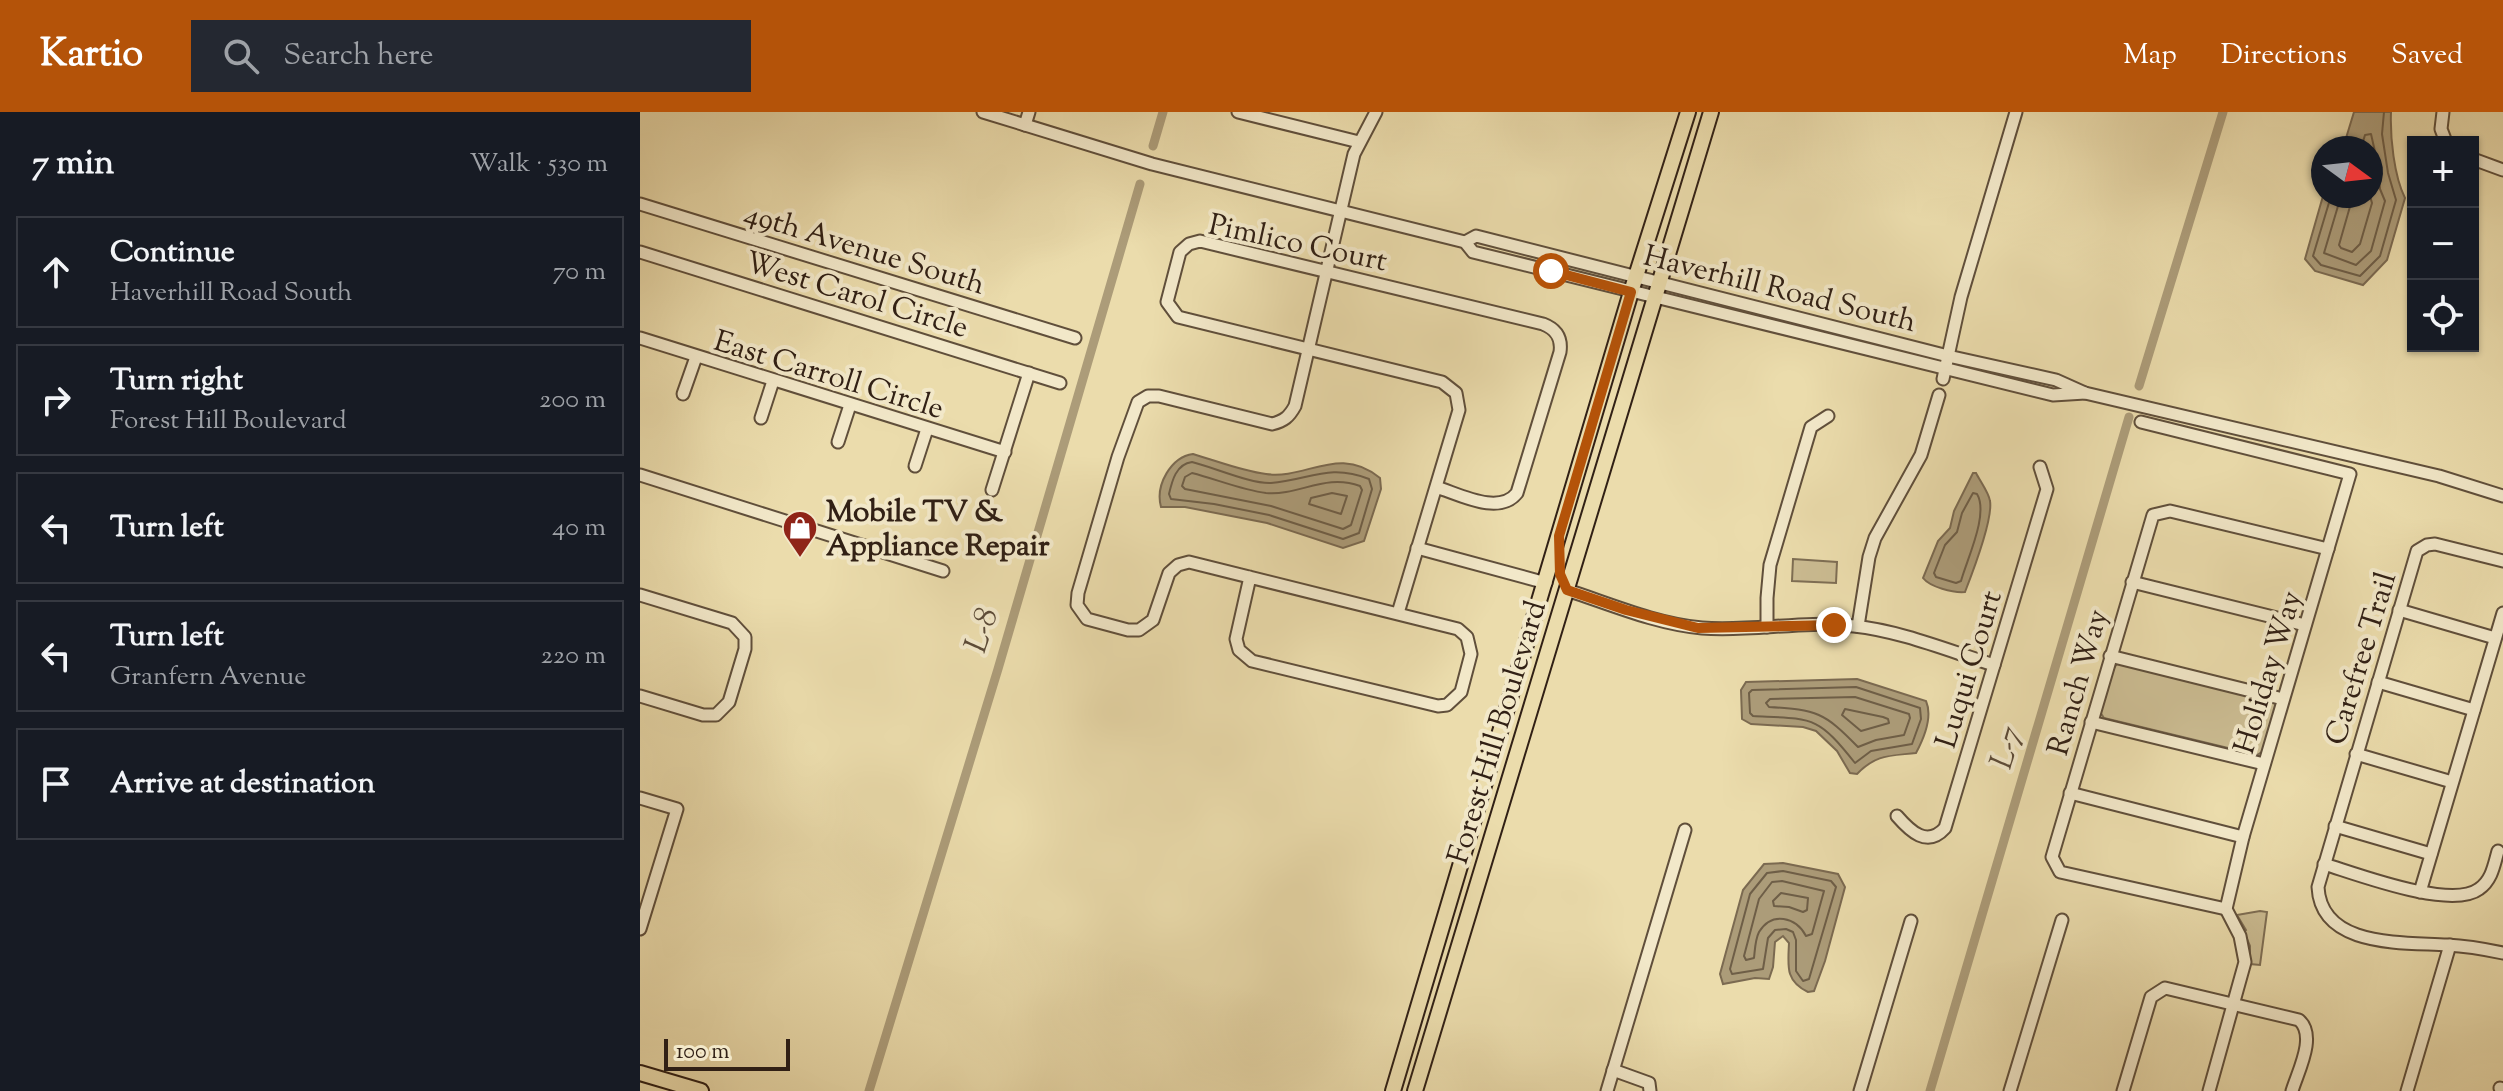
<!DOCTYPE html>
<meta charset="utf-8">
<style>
body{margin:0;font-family:"Sorts Mill Goudy",serif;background:#242831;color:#f1f3f6}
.controls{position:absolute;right:24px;top:24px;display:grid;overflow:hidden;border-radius:0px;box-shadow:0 2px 6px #0004}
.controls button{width:72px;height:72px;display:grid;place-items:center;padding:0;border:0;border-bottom:2px solid #363941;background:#171b24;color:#f1f3f6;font:40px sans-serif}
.compass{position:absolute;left:1671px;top:24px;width:72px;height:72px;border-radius:50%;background:#171b24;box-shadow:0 2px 6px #0004;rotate:105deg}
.scale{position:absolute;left:24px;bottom:20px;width:126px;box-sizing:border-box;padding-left:8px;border:4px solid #312015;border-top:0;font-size:22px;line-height:28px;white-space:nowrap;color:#312015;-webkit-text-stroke:6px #f2e8c9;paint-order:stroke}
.stop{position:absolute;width:24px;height:24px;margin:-18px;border:6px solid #b45309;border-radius:50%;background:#fff}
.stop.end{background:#b45309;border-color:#fff;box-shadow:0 2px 8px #0008}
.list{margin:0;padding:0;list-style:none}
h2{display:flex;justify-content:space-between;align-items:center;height:104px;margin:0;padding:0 32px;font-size:34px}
h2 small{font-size:26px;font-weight:400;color:#9ea1a6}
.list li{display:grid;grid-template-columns:52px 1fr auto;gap:24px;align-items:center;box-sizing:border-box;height:112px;margin:0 16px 16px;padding:0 16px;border:2px solid #363941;border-radius:0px}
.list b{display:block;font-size:30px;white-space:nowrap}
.list p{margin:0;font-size:26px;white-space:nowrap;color:#9ea1a6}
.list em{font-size:26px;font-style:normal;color:#9ea1a6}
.icon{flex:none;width:44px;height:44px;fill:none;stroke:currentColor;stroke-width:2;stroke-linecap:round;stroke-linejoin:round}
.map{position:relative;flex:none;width:1863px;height:979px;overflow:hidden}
header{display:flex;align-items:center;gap:48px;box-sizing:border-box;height:112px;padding:0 40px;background:#b45309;color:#fff}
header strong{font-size:38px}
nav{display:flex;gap:44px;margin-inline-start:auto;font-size:28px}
.search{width:560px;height:72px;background:#242831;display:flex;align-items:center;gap:20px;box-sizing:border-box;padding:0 28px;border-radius:0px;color:#9ea1a6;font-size:30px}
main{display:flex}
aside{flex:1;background:#171b24}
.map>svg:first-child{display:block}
.green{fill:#cbbc92;stroke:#7e6e54;stroke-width:2}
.water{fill:#ac9c79;stroke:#7b6a51;stroke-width:2}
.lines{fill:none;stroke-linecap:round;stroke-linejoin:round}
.shore{stroke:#6e5e47;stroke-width:2}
.canal{stroke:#ac9c79;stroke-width:9}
.minor-casing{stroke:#604f3b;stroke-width:15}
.major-casing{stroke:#312015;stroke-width:18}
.minor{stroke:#f2e8c9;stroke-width:11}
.major{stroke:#ebdcac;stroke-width:14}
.route{stroke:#b45309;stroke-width:10}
.labels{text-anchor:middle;stroke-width:8;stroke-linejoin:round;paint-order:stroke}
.street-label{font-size:30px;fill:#312015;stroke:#f2e8c9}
.poi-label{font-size:30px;font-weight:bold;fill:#312015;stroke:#f2e8c9;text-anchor:start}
.water-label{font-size:32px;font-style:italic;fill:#5c4b38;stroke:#f2e8c9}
</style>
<header>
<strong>Kartio</strong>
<div class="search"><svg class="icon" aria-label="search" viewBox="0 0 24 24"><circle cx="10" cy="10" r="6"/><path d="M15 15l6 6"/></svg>Search here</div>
<nav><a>Map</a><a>Directions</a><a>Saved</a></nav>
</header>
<main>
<aside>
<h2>7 min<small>Walk · 530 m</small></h2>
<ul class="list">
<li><svg class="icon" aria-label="ahead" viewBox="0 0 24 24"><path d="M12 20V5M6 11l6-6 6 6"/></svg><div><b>Continue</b><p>Haverhill Road South</p></div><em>70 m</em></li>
<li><svg class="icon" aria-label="right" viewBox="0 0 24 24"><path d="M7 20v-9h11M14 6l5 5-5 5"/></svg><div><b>Turn right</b><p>Forest Hill Boulevard</p></div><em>200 m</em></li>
<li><svg class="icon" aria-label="left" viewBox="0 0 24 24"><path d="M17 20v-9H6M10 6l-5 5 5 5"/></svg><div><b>Turn left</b></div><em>40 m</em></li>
<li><svg class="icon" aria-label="left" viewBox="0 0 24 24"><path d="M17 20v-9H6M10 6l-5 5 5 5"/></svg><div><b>Turn left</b><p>Granfern Avenue</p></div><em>220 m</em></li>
<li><svg class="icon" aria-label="arrive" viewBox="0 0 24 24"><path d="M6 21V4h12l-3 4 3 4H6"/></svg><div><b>Arrive at destination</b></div></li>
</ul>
</aside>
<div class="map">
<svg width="1863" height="979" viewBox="0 0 1863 979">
<rect width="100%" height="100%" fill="#ebdcac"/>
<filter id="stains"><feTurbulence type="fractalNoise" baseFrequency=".0025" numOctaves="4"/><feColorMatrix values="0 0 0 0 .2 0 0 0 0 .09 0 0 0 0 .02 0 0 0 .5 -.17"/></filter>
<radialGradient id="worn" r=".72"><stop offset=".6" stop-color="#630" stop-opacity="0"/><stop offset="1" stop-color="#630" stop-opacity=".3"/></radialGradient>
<!-- green -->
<g class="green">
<polygon points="1153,447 1197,450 1196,471 1152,469"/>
<path d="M1478 551 1633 587 1637 592 1625 638 1617 643 1464 606 1460 600C1465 585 1468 560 1478 551Z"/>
<polygon points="1620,799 1627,800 1620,853 1610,852 1610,834 1604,820 1606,818 1597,803"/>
</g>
<!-- water -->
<g class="water">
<path d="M1714 0H1751C1750 25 1754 64 1765 86L1747 148 1723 173 1675 159 1665 147 1683 84H1731V36H1703Z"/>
<path d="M553 342C577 349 602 359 626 362 666 368 699 332 740 366L741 377 724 429 703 436 627 411 545 395H521C515 373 531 345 553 342Z"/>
<path d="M1333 361H1336C1340 369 1349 381 1350 389 1353 407 1332 462 1325 480 1313 481 1290 475 1283 466L1298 429 1310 416 1314 399Z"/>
<path d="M1217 567 1286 589C1293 605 1284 626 1276 641 1250 644 1236 642 1217 662L1210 661 1197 639 1176 619 1163 615 1111 612 1102 607 1101 578 1106 570Z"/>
<path d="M1143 751 1198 762 1205 775 1185 849 1174 879 1168 880C1145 869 1148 854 1149 831L1143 824 1135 830 1133 855 1129 867 1115 866 1083 872 1080 862 1103 778 1124 752Z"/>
</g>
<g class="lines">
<!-- shore -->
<g class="shore">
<polyline points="1691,84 1673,144 1681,153 1720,164 1740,144 1756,88 1748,61 1742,22 1744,0"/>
<polyline points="1701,84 1684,141 1716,153 1731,139 1745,89 1740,77 1738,53 1731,22 1725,23 1721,36"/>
<polyline points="1713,84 1699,133 1701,136 1712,140 1720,132 1732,91 1730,84"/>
<path d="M552 350C573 355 611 372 631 371 669 368 689 351 729 367L732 377 719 421 703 427 629 403 574 392 531 387 529 382C532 369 536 352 552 350Z"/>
<path d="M552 361C576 367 602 378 626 381 659 384 685 361 720 374L722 378 711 413 703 417 631 394 545 377 542 374 545 365Z"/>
<polygon points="692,381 707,384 701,402 669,392 671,386"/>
<path d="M1333 381 1337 382C1349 402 1327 447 1321 469L1316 471 1296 465 1294 461 1305 433 1317 420 1322 401Z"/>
<path d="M1216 575 1280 596 1281 607 1272 632 1231 639 1215 651C1177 603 1173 607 1113 604L1110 601 1109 581 1112 578Z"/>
<path d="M1215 585 1269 602 1270 606 1264 623 1236 628 1218 635C1184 600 1177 598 1129 595L1126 591 1130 587Z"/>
<polygon points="1205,597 1243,605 1248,607 1249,611 1221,619 1202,603"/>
<polygon points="1143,759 1191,769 1196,775 1169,867 1163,869 1156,859 1156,828 1153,820 1146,817 1135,818 1128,826 1123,857 1092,862 1090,857 1110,782 1127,761"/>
<path d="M1142 769 1184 779 1172 822 1166 824C1156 805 1132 799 1119 820 1115 828 1115 838 1114 846L1106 848 1104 844 1119 787 1132 770Z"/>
<polygon points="1141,781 1168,786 1167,798 1163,800 1149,795 1134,794 1133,789"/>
</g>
<!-- canal -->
<g class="canal">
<polyline points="513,34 523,0"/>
<polyline points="1499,274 1583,0"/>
<polyline points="229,979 358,557 500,72"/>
<polyline points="1290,979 1489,305"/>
</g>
<defs>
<g id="minor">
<polyline points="343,0 512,52 825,130 833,140 1413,283 1445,281"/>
<polyline points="598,0 719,30"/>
<polyline points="1803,0 1801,17 1806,30"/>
<polyline points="385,13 389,0"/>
<polyline points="1833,47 1863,58"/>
<polyline points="0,92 435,226"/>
<polyline points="825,130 836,124 1308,244 1416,268 1445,281 1799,364 1863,384"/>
<polyline points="0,140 420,271"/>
<polyline points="0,226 365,340"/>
<polyline points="1303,267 1321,185 1376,0"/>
<polyline points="43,282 56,245"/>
<polyline points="121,306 133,269"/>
<polyline points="1501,310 1710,362 1603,725 1586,797 1600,824 1605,850 1569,979"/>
<polyline points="198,330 210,293"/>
<polyline points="275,354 287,317"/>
<polyline points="0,363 303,459"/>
<polyline points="352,378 389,261"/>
<polyline points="777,436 906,471"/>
<path d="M1863 449 1795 432 1787 433 1777 439 1678 775C1681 836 1763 830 1807 833 1826 834 1844 837 1863 841"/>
<path d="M610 465 596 527 599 538 612 549 798 594 807 593 821 580 831 542 827 525 818 517 549 450 538 453 529 461 513 508 499 518H488L447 507 437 493 438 481 478 345 498 290 508 284H519L632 312C644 309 649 305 655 294L714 42 736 0"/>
<polyline points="1492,470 1665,513"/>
<path d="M927 478C970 492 1016 512 1062 516 1112 520 1163 508 1214 514 1261 519 1309 539 1354 553"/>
<polyline points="0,483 92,511 105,525 105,537 89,590 76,603 63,603 0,584"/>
<polyline points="1759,498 1855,526"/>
<path d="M758 501 819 298 816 281 802 270 538 205 527 190 540 140 549 132 560 129 903 212C916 217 922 226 920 240L877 381C859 404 819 382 796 375"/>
<polyline points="1218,514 1229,445 1235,426 1281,343 1299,283"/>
<polyline points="1127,515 1127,486 1130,453 1171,315 1188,304"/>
<polyline points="1470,544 1643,587"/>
<polyline points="1738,570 1834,598"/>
<polyline points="1451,610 1624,652"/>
<polyline points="1716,642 1812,670"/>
<polyline points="1430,681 1603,725"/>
<polyline points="0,686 37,697 0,817"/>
<path d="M1257 704C1270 719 1287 736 1305 716L1407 377 1400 355"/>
<polyline points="1695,714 1791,742"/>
<path d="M1684 752C1717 762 1811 798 1839 777 1852 768 1854 753 1858 739"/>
<polyline points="1780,780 1863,501"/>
<polyline points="1586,797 1420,760 1412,745 1513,403 1530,399 1688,437"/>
<polyline points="973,958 1009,971 1010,979"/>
<polyline points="1860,976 1863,977"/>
<polyline points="967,979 1045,718"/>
<polyline points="1220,979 1271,809"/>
<polyline points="1370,979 1422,808"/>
<path d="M1483 979 1511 885 1525 876 1659 908C1677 924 1658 959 1652 979"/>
<polyline points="1767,979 1810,833"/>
</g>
<g id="major">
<polyline points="0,961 61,979"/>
<polyline points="753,979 991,180 1048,0"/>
<polyline points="775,979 1071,0"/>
</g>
</defs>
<!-- minor casing -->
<use href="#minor" class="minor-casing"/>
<!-- major casing -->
<use href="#major" class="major-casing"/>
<!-- minor -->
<use href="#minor" class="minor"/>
<!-- major -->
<use href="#major" class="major"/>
</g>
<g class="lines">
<!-- route -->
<polyline class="route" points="911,159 991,180 919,424 920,462 927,478 986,498 1058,516 1194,513"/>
</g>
<!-- icons -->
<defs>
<symbol id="shop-pin" viewBox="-11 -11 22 30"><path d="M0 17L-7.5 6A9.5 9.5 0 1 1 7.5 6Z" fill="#8f2418" stroke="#f2e8c9"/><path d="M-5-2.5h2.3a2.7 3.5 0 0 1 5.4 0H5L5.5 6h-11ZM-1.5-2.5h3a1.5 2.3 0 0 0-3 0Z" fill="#fff"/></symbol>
</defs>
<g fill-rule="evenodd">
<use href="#shop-pin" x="140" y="396" width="40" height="54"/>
</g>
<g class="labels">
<!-- street labels -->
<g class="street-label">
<text transform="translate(658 130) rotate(12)" y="10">Pimlico Court</text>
<text transform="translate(225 136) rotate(17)" y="10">49th Avenue South</text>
<text transform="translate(1140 176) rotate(14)" y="10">Haverhill Road South</text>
<text transform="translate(217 182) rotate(17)" y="10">West Carol Circle</text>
<text transform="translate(189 262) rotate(17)" y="10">East Carroll Circle</text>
<text transform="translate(1720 546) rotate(-73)" y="10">Carefree Trail</text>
<text transform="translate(1328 557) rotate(-73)" y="10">Luqui Court</text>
<text transform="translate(1627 560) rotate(-73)" y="10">Holiday Way</text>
<text transform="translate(1437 570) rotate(-74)" y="10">Ranch Way</text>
<text transform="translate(856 620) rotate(-73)" y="10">Forest Hill Boulevard</text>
</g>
<!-- poi labels -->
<g class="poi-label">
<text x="186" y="409">Mobile TV &amp;<tspan x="186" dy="34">Appliance Repair</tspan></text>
</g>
<!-- water labels -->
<g class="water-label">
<text transform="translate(340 518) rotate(-73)" y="11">L-8</text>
<text transform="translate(1365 635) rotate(-74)" y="11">L-7</text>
</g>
</g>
<rect width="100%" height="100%" filter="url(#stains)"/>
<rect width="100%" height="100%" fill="url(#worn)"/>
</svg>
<div class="controls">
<button>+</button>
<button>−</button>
<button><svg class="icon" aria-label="locate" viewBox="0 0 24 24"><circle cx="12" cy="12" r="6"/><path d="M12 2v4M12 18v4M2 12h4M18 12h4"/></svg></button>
</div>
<svg class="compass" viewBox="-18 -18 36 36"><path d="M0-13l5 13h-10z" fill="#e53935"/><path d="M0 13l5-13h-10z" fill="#9ea1a6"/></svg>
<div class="scale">100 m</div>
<div class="stop" style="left:911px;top:159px"></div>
<div class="stop end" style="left:1194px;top:513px"></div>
</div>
</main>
